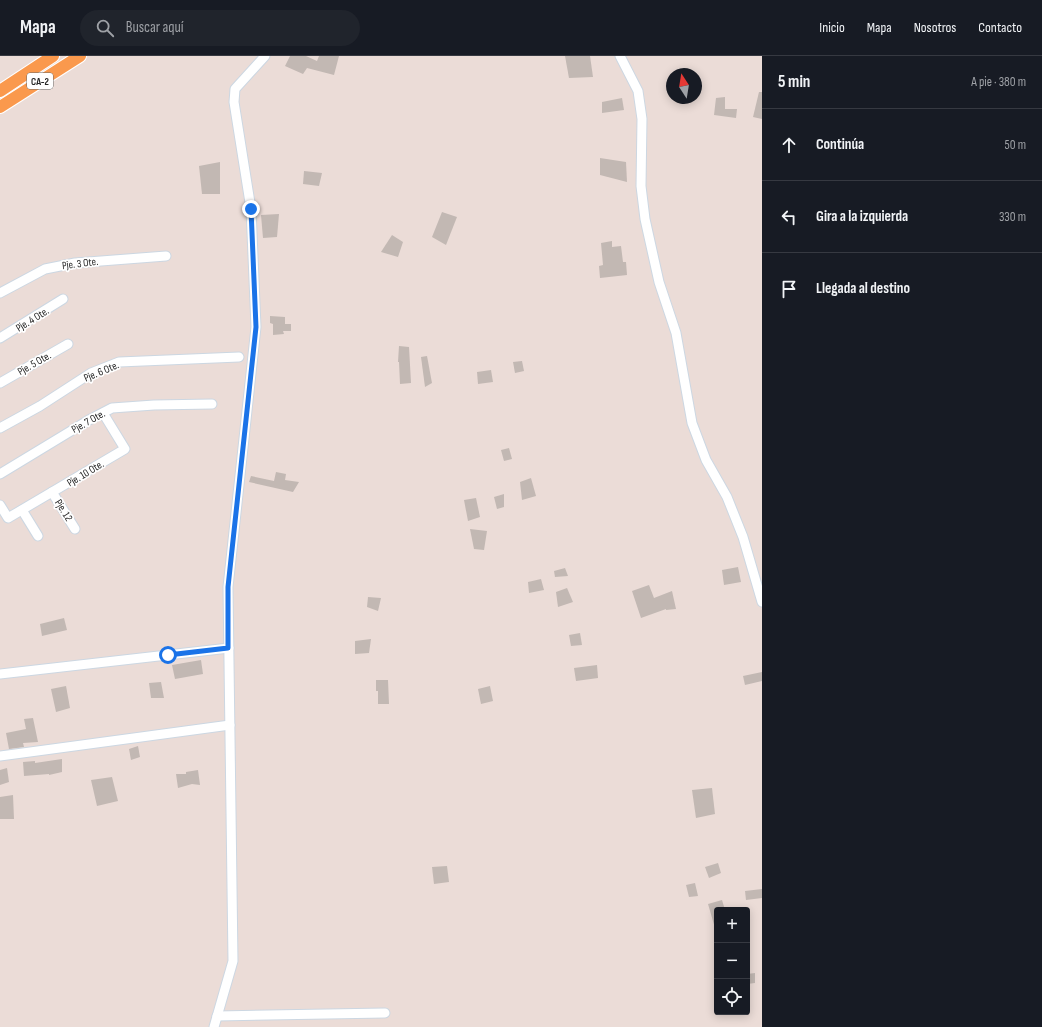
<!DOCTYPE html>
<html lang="es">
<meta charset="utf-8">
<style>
body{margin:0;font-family:"Sofia Sans Condensed",sans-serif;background:#20242c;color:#f1f3f6}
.controls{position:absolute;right:12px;bottom:12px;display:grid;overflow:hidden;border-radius:4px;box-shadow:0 2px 10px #0003}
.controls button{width:36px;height:36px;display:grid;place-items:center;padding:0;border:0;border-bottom:1px solid #363941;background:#171b24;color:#f1f3f6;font:20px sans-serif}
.compass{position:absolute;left:666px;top:12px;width:36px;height:36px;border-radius:50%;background:#171b24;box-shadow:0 2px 10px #0003;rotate:348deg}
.stop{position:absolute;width:12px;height:12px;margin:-9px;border:3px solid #1a73e8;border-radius:50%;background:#fff}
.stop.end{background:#1a73e8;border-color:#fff;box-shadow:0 1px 4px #0008}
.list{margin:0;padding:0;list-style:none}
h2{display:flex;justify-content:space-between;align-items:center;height:52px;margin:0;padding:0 16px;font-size:17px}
h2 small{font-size:13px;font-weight:400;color:#9ea1a6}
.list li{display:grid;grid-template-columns:26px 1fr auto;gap:12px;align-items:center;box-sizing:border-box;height:72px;padding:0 16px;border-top:1px solid #363941}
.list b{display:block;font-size:15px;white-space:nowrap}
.list em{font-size:13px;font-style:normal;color:#9ea1a6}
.icon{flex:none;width:22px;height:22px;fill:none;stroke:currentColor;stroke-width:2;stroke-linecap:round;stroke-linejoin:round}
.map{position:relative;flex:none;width:762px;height:971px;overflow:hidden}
header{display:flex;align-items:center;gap:24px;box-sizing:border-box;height:56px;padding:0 20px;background:#171b24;border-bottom:1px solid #363941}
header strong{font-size:19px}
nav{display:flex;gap:22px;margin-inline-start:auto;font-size:14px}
.search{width:280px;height:36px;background:#20242c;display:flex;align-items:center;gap:10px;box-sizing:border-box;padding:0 14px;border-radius:22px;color:#9ea1a6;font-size:15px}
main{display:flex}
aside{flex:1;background:#171b24}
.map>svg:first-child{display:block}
.building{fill:#c2b8b3}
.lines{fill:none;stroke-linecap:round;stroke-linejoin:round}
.minor-casing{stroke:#ccd7e2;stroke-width:11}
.major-casing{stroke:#fff;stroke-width:14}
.minor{stroke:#fff;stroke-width:9}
.major{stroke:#fa994d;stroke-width:12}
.route{stroke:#1a73e8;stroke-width:5}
.labels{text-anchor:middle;stroke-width:3.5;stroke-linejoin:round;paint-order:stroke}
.shield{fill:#fff;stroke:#686868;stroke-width:1}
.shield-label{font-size:10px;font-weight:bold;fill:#272727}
.street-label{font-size:11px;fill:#272727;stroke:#fff}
</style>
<header>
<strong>Mapa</strong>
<div class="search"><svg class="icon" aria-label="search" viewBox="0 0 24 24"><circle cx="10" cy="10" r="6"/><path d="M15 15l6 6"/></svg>Buscar aquí</div>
<nav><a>Inicio</a><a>Mapa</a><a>Nosotros</a><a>Contacto</a></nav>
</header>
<main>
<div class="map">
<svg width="762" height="971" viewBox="0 0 762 971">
<rect width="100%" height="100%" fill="#ebdcd7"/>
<!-- building -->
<g class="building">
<polygon points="290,0 306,0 317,5 319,0 339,0 334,19 307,12 303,18 285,10"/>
<polygon points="565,0 590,0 593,21 569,22"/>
<polygon points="759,36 762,36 762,63 753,61"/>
<polygon points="725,41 725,53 737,53 736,62 714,59 716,42"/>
<polygon points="622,42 624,54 602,57 602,46"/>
<polygon points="600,102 626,106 627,126 600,119"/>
<polygon points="220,106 220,138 202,138 199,110"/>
<polygon points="304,115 322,117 319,130 303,128"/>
<polygon points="442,156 457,161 446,189 432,181"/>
<polygon points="279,158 277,181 263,182 261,159"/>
<polygon points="392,179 403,186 398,201 381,196"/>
<polygon points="612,185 612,191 621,190 623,206 626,206 627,219 600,222 599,210 603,209 601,187"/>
<polygon points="270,260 285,261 285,268 291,268 291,275 283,275 284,278 273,279 273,268 270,267"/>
<polygon points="399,290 409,291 411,327 400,328 399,306 398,306"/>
<polygon points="427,300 432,327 425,331 421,301"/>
<polygon points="522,305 524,315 515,317 513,306"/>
<polygon points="491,314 493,326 478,328 477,316"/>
<polygon points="509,392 512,403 504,405 501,394"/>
<polygon points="276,416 286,418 285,424 299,426 293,436 249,426 251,420 274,425"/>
<polygon points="531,422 536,440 522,444 520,426"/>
<polygon points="504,438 504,451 497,453 494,441"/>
<polygon points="476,442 480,461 468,465 464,444"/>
<polygon points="470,473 487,475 484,494 474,493"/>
<polygon points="738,511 741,526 724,529 722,514"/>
<polygon points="565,512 568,520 555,521 554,515"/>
<polygon points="541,523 544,534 529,537 528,526"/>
<polygon points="649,529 654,542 672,535 676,553 666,554 666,553 641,562 632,535"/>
<polygon points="567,532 573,546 558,551 556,536"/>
<polygon points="368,541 381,542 378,555 367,551"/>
<polygon points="64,562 67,574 42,580 40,568"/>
<polygon points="580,577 582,589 571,590 569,579"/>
<polygon points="371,583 369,597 355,598 355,585"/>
<polygon points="201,604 203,618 175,623 172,609"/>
<polygon points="597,609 598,622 576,625 574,612"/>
<polygon points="762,616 762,625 745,629 743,620"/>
<polygon points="376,624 388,624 389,648 378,648 378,635 376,635"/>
<polygon points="161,626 164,642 151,642 149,627"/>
<polygon points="66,630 70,652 56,656 51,633"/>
<polygon points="490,630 493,645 481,648 478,633"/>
<polygon points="33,662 38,686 23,687 24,691 9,693 6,677 26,673 24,663"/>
<polygon points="138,690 140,701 131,704 129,693"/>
<polygon points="62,703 62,716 49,719 49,718 24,720 23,706 35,705 35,707"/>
<polygon points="7,712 9,726 0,729 0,714"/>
<polygon points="198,714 200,729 192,728 178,732 176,718 186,718 186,716"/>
<polygon points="112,721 118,745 97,750 91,724"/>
<polygon points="712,732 715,758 696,762 692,734"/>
<polygon points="13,739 14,763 0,763 0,741"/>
<polygon points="718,807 721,817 709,822 705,811"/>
<polygon points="447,810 449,826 434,828 432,811"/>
<polygon points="695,827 698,840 689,841 686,829"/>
<polygon points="762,833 762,842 746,844 745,835"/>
<polygon points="722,844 725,854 717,854 717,871 715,872 708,848"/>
<polygon points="755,917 755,927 747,928 747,918"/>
</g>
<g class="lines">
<defs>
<g id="minor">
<polyline points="620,0 638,35 642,63 641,130 645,163 659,226 676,277 692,367 706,404 727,441 743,481 762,546"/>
<polyline points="0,237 45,213 75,207 166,200"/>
<polyline points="0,282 63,243"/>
<polyline points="0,327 68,288"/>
<polyline points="0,372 40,350 91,317 119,306 239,301"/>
<polyline points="0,418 89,364 112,352 154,349 212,348"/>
<polyline points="52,436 75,473"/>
<polyline points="0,449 8,462 125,393 103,357"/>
<polyline points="22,454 38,480"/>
<polyline points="0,618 229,592"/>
<polyline points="0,700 230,669"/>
<polyline points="217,960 385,957"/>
<polyline points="214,971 233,905 228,531 256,271 251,153 234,46 235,33 265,0"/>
</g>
<g id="major">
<polyline points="0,35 53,0"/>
<polyline points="0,51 80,0"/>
</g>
</defs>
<!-- minor casing -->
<use href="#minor" class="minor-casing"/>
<!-- major casing -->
<use href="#major" class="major-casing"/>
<!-- minor -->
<use href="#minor" class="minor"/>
<!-- major -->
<use href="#major" class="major"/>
</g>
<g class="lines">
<!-- route -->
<polyline class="route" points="168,599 228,592 228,531 256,271 251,153"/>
</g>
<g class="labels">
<!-- shield labels -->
<rect class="shield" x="27" y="17" width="26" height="16" rx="3"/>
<g class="shield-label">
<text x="40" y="29">CA-2</text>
</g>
<!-- street labels -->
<g class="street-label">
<text transform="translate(80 207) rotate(-7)" y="4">Pje. 3 Ote.</text>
<text transform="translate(32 263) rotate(-32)" y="4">Pje. 4 Ote.</text>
<text transform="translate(34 307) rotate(-30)" y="4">Pje. 5 Ote.</text>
<text transform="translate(101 315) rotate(-23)" y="4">Pje. 6 Ote.</text>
<text transform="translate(88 365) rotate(-29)" y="4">Pje. 7 Ote.</text>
<text transform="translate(85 417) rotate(-31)" y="4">Pje. 10 Ote.</text>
<text transform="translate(64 454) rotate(58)" y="4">Pje. 12</text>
</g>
</g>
</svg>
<div class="controls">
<button>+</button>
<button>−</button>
<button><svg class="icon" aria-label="locate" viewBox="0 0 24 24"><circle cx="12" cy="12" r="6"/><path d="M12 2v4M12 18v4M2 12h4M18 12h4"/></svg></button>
</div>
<svg class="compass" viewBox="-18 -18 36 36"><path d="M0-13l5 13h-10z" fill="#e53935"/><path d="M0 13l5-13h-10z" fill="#9ea1a6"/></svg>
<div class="stop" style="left:168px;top:599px"></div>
<div class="stop end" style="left:251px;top:153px"></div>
</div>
<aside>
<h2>5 min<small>A pie · 380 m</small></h2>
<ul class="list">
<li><svg class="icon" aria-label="ahead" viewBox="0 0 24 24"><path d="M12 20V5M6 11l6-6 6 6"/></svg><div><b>Continúa</b></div><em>50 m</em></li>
<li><svg class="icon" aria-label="left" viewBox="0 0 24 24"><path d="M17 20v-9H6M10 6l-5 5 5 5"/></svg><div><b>Gira a la izquierda</b></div><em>330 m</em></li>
<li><svg class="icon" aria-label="arrive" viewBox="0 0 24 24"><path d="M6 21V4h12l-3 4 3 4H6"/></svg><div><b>Llegada al destino</b></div></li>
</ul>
</aside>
</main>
